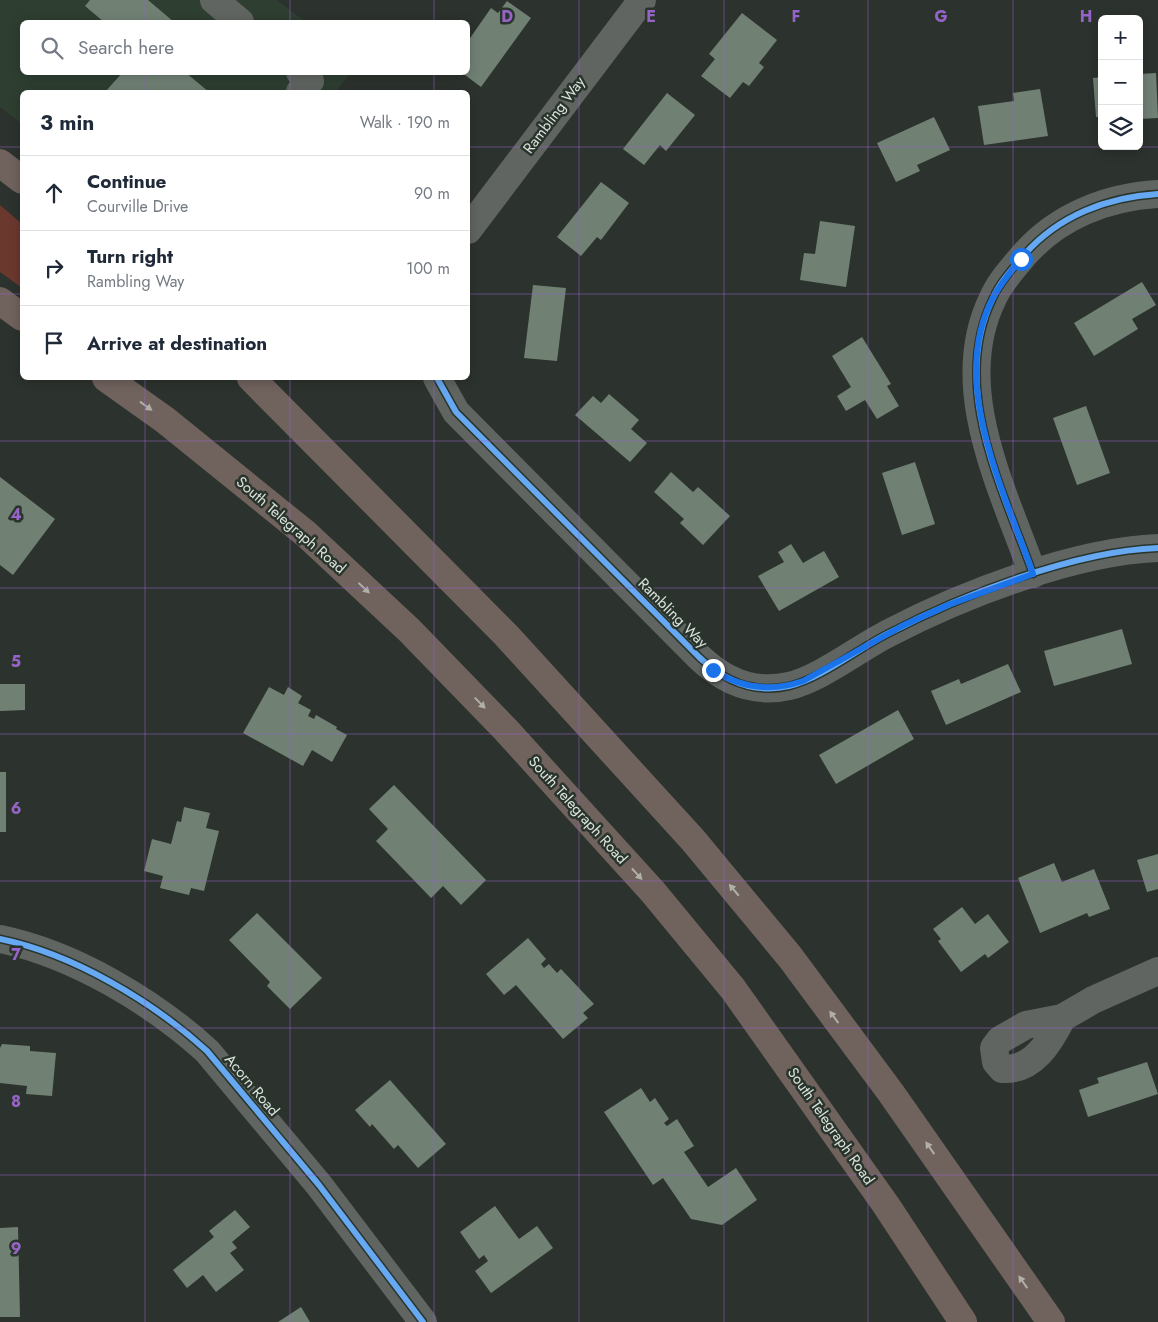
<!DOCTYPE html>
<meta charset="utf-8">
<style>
body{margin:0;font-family:Jost,sans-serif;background:#f2f2f3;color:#1f2937}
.controls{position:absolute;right:15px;top:15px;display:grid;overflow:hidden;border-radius:8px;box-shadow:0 2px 12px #0003}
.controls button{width:45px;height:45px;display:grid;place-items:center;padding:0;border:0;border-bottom:1px solid #e0e1e3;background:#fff;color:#1f2937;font:25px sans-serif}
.stop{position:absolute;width:15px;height:15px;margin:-11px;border:4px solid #1a73e8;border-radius:50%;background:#fff}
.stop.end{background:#1a73e8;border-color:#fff;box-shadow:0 1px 5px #0008}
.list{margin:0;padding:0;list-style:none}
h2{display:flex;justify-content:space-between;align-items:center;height:65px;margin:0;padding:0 20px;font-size:21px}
h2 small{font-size:16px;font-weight:400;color:#747a83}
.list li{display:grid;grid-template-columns:32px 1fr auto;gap:15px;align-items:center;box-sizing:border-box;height:75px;padding:0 20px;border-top:1px solid #e0e1e3}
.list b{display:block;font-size:19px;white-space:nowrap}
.list p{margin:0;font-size:16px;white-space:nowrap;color:#747a83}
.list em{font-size:16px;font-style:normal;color:#747a83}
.icon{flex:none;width:28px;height:28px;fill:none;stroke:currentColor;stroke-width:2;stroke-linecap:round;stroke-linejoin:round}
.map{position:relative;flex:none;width:1158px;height:1322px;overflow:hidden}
.search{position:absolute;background:#fff;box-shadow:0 2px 12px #0003;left:20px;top:20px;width:450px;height:55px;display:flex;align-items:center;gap:12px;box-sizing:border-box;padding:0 18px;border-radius:8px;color:#747a83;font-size:19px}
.panel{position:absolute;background:#fff;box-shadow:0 2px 12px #0003;left:20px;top:90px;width:450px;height:290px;border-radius:8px}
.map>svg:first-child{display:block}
.built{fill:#2e3e31}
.green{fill:#6b382e}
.building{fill:#708174}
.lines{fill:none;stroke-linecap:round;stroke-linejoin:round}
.minor{stroke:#606561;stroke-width:28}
.highway{stroke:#70625d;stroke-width:28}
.cycleway-casing{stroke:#29352c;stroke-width:9}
.cycleway{stroke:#66a8f1;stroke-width:6}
.oneway{fill:#b0afaa}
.route{stroke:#1a73e8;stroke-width:6}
.grid{fill:none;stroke:#9863c8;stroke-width:1;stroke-opacity:0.55}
.labels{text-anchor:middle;stroke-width:5;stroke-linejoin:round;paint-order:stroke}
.street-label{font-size:15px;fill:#dbe3dd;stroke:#29352c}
.grid-label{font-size:16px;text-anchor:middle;font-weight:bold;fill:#9863c8;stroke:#29352c;stroke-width:5;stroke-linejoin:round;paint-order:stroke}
</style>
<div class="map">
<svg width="1158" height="1322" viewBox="0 0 1158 1322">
<rect width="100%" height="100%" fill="#2c322d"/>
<!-- built -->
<polygon class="built" points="0,0 277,0 306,22 22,22 22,72 351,73 335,92 22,92 22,124 0,107"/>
<!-- green -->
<polygon class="green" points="0,205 22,224 22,288 0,272"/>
<!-- building -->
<g class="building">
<polygon points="90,0 148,0 174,22 104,22 85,6"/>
<polygon points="507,1 531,18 481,87 461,72 468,72 468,41 491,8 498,13"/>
<polygon points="742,13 777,40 759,63 764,67 749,86 743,82 730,98 701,76 715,59 709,54"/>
<polygon points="123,72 185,72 209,92 105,92"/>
<polygon points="1156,73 1158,118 1139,119 1139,74"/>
<polygon points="1102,77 1102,117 1096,117 1093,78"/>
<polygon points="1040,89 1048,136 984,145 978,106 1014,101 1013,93"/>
<polygon points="667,93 695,115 666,151 660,145 644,165 623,149"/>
<polygon points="934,117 950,150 917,165 920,171 896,182 877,143"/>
<polygon points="601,182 629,203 601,240 597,237 581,256 557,237"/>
<polygon points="820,221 855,226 846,287 800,280 804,253 815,254"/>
<polygon points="1142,282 1156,305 1132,319 1138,329 1094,356 1074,323"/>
<polygon points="533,285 566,288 557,361 524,358"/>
<polygon points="862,337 891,384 887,386 899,406 877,419 865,400 846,411 837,396 851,387 832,356"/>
<polygon points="609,394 639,420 631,429 647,443 630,462 575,415 593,396 601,403"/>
<polygon points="1086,406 1110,473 1077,485 1053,418"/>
<polygon points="915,462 935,524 902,535 882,473"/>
<polygon points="671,472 693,492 698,487 730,516 703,545 680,523 684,519 654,492"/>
<polygon points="0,477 55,519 13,575 0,565"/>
<polygon points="791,544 803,563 824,551 839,577 779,611 758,576 784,562 778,552"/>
<polygon points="1122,629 1132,664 1054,686 1044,651"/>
<polygon points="1008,664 1021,692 946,725 931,691 959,679 961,684"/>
<polygon points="0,684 25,684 25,710 0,711"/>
<polygon points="269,687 284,695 288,687 302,696 298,703 311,710 308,716 314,719 316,715 337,727 336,729 347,735 332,762 312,750 303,766 243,733"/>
<polygon points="898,710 914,739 836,784 819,755"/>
<rect x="0" y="772" width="6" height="60"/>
<polygon points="394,785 486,880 461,905 443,886 431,898 376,841 388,829 369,809"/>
<polygon points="184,807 210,813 206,828 219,831 204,891 191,888 189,895 160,888 163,876 144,871 152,839 171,844 177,821 181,822"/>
<polygon points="1158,854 1158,889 1147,892 1137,860"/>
<polygon points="1054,863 1062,882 1094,869 1110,909 1089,917 1087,913 1040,933 1018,878"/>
<polygon points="962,907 975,924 988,914 1009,942 988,958 985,954 961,972 938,941 941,939 933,929"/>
<polygon points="257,913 322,978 290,1009 267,986 270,982 229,940"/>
<polygon points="528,938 546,959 541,964 544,968 549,964 557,973 561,969 594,1004 583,1013 588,1018 563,1039 516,985 504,995 486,974"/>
<polygon points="2,1044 30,1046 30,1051 56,1053 52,1096 26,1094 27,1086 0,1083 0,1048"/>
<polygon points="1147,1062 1158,1094 1088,1117 1079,1090 1099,1083 1097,1078"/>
<polygon points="390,1080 446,1144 418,1168 398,1145 394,1149 372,1124 370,1127 355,1110"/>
<polygon points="641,1088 650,1102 655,1098 669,1119 664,1123 667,1126 677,1119 694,1146 684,1152 708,1187 736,1168 757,1200 722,1225 691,1219 663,1178 653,1185 604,1112"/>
<polygon points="495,1206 519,1239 537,1226 553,1248 491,1293 475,1271 488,1261 484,1255 479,1259 460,1232"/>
<polygon points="235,1210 250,1227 232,1242 237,1248 230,1253 244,1270 216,1292 203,1275 187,1288 173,1270 214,1237 209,1231"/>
<polygon points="18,1227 20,1317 0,1317 0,1228"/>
<polygon points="301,1307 310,1322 278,1322"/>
</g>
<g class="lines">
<!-- minor -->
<g class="minor">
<polyline points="214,0 240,22"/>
<polyline points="300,72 310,81 300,92"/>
<polyline points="468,230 642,0"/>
<path d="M437 378 456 412 699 657C724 681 754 694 789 686 820 679 859 648 889 633 962 595 1075 551 1158 548"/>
<path d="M1033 574C1003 489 949 387 993 298 1000 282 1013 268 1024 255 1058 216 1107 197 1158 194"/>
<path d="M0 939C73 954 152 1001 207 1051L319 1185 423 1322"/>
<path d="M1062 1018C1050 1042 1033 1071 1002 1069L996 1062 994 1048 1000 1040 1026 1025 1062 1018 1093 1000 1158 971"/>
</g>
<!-- highway -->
<g class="highway">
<polyline points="0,163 22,180"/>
<polyline points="0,301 22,317"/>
<polyline points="106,378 165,420 306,534 409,630 506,730 653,892 733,989 886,1205 963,1322"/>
<polyline points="251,378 506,635 693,840 790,957 891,1093 1051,1322"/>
</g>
<defs>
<g id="cycleway">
<path d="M437 378 456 412 699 657C724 681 754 694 789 686 820 679 859 648 889 633 962 595 1075 551 1158 548"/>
<path d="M1033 574C1003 489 949 387 993 298 1000 282 1013 268 1024 255 1058 216 1107 197 1158 194"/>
<path d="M0 939C73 954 152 1001 207 1051L319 1185 423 1322"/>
</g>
</defs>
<!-- cycleway casing -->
<use href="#cycleway" class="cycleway-casing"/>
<!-- cycleway -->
<use href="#cycleway" class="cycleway"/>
</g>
<!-- one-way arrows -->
<defs><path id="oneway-solid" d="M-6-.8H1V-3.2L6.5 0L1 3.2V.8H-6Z" transform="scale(1.25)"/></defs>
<g class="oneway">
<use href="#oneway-solid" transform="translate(146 406) rotate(36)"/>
<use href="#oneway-solid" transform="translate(364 588) rotate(43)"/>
<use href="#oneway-solid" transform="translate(480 703) rotate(46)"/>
<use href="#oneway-solid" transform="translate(637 874) rotate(47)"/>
<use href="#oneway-solid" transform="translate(734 890) rotate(-130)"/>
<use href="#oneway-solid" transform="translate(834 1017) rotate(-126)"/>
<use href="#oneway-solid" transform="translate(930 1148) rotate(-125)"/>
<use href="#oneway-solid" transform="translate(1023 1282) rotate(-125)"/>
</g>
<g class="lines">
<!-- route -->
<path class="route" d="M713 670C742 689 771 692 803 681L902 626 948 605 1033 574C1005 493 947 380 994 296 1001 283 1011 271 1021 259"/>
</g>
<!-- grid -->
<path class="grid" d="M145 0V22M290 0V22M434 0V22M579 0V1322M724 0V1322M868 0V1322M1013 0V1322M145 72V92M290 72V92M434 72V92M0 147H22M468 147H1158M0 294H22M468 294H1158M145 378V1322M290 378V1322M434 378V1322M0 441H1158M0 588H1158M0 734H1158M0 881H1158M0 1028H1158M0 1175H1158"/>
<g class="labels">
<!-- street labels -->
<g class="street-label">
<text transform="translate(554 115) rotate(-53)" y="5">Rambling Way</text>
<text transform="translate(291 525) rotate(41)" y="5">South Telegraph Road</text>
<text transform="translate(673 613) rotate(45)" y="5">Rambling Way</text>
<text transform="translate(578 810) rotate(48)" y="5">South Telegraph Road</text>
<text transform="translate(252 1085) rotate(50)" y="5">Acorn Road</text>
<text transform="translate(831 1126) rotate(55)" y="5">South Telegraph Road</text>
</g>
</g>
<g class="grid-label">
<text x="507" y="22">D</text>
<text x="651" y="22">E</text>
<text x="796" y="22">F</text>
<text x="941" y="22">G</text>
<text x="1086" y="22">H</text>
<text x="16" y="520">4</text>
<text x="16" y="667">5</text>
<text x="16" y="814">6</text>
<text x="16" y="960">7</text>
<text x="16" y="1107">8</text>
<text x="16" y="1254">9</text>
</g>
</svg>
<div class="controls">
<button>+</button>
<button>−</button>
<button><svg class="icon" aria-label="layers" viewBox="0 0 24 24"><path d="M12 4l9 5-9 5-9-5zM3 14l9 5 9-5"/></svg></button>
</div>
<div class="stop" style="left:1021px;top:259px"></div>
<div class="stop end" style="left:713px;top:670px"></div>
<div class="search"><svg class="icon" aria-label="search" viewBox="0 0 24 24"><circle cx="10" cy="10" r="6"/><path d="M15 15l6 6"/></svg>Search here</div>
<section class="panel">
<h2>3 min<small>Walk · 190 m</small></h2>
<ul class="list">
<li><svg class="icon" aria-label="ahead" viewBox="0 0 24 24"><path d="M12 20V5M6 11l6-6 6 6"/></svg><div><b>Continue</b><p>Courville Drive</p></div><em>90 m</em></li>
<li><svg class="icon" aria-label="right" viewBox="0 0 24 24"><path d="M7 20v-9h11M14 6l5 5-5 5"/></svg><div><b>Turn right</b><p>Rambling Way</p></div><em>100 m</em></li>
<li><svg class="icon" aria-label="arrive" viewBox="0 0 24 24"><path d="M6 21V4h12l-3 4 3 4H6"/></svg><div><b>Arrive at destination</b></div></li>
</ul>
</section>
</div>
